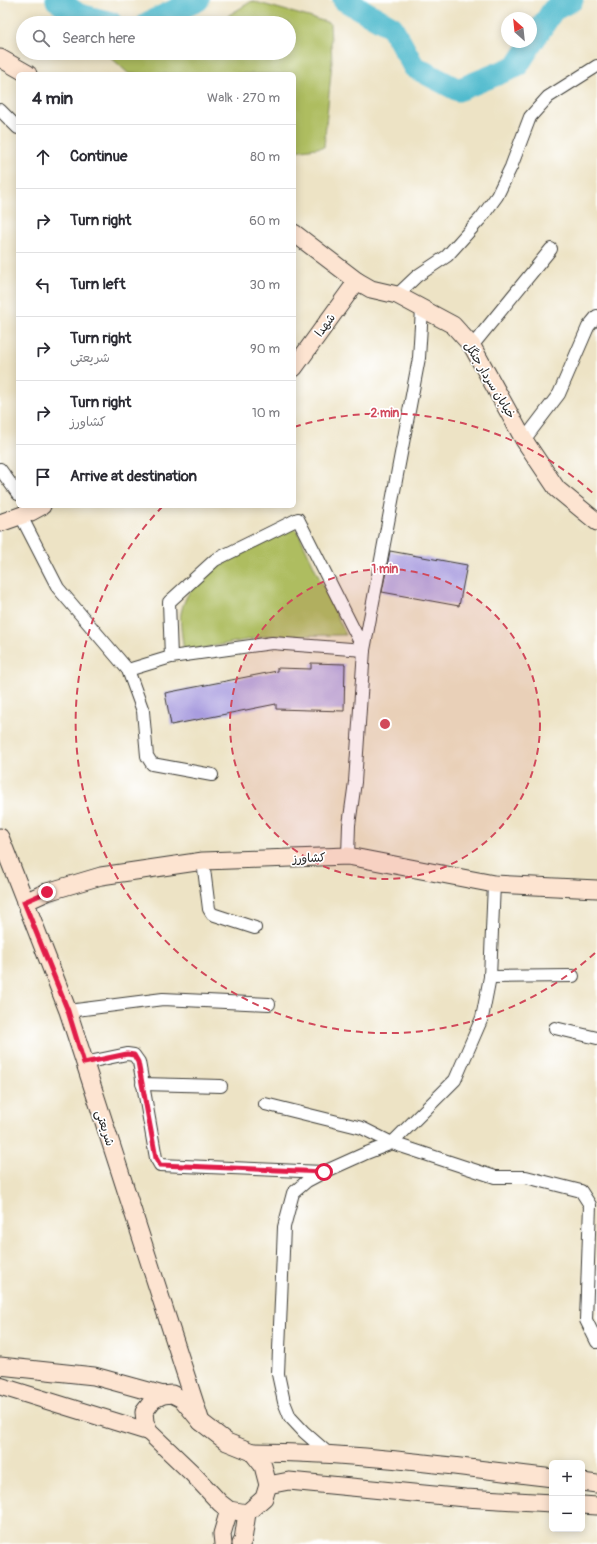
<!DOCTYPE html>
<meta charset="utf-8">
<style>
body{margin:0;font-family:Pangolin,"Playpen Sans Arabic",sans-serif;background:#f2f2f3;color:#2b2b33}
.controls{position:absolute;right:12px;bottom:12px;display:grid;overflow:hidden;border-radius:6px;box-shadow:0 2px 10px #0003}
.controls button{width:36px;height:36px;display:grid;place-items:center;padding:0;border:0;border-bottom:1px solid #e1e1e2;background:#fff;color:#2b2b33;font:20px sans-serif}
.compass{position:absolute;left:501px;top:12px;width:36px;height:36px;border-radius:50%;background:#fff;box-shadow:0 2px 10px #0003;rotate:333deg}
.stop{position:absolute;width:12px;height:12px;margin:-9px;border:3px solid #e11d48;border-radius:50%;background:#fff}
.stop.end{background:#e11d48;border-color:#fff;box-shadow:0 1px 4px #0008}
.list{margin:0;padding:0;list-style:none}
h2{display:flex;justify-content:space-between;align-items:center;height:52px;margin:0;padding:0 16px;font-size:17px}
h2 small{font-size:13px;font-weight:400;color:#7c7c81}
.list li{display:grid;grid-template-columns:26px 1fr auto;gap:12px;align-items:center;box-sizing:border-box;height:64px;padding:0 16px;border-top:1px solid #e1e1e2}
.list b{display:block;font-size:15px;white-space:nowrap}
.list p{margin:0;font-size:13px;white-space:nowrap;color:#7c7c81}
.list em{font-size:13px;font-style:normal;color:#7c7c81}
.icon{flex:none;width:22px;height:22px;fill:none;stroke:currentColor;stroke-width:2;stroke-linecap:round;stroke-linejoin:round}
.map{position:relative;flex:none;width:597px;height:1544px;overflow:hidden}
.search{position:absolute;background:#fff;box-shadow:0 2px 10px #0003;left:16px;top:16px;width:280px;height:44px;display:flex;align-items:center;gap:10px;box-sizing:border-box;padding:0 14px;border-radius:22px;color:#7c7c81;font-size:15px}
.panel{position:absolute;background:#fff;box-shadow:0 2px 10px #0003;left:16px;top:72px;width:280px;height:436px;border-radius:6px}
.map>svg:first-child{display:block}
.green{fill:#aebd60;stroke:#656c3e}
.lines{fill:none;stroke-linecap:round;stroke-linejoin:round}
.river{stroke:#51bbce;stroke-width:23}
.building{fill:#a99ddf}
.street-casing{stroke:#3b3a35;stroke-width:14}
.secondary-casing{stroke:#3b3a35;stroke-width:19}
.street{stroke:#fff;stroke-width:12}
.secondary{stroke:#fde4d1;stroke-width:17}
.route{stroke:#e11d48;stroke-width:5}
.ring{fill:none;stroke:#d1495b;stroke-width:2;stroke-dasharray:7 5}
.labels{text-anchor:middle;stroke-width:3.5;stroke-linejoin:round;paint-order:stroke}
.street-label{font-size:12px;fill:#1c1c1c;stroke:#fff}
.centre{fill:#d1495b;stroke:#fff;stroke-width:2}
.ring-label{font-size:12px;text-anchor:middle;font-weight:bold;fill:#d1495b;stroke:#fff;stroke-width:3.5;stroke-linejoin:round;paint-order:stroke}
</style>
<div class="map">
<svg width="597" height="1544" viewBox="0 0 597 1544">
<rect width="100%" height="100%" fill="#fff"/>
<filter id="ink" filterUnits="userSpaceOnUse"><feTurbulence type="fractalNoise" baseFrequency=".025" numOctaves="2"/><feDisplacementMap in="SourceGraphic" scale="8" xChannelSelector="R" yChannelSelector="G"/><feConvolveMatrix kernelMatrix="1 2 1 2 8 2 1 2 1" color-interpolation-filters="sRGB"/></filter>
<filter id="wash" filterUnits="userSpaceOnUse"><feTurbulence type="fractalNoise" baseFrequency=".012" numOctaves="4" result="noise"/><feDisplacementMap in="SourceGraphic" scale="16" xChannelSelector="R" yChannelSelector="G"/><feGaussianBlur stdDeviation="0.9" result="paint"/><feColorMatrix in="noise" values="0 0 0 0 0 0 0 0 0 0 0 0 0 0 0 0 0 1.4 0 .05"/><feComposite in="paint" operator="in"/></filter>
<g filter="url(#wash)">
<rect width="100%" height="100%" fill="#ede3c5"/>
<!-- green -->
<g class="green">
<polygon points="252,1 330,23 332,62 324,147 294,151 294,74 129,74 106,53 289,53 289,23 216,23"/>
<path d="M292 526 298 532 346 635 267 636 184 652C183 642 179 622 181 613 189 567 256 543 292 526Z"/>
</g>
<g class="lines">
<!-- river -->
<g class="river">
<polyline points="57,0 79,15 111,23"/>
<polyline points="344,0 392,27 414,67 458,90 517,66 553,10 572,0"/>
<polyline points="148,23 198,0"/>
</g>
</g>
<g id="blocks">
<!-- building -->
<g class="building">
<polygon points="390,551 467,565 459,606 382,592"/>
<polygon points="311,663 345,664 344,711 276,709 276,704 171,725 165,693 277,671 277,668 311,669"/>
</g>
</g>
</g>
<g filter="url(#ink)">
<use href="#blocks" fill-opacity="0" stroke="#3b3a35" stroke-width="1"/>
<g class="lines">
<defs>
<g id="street">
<polyline points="0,110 18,128"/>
<polyline points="397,295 417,276 447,256 481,218 497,196 511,167 530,117 548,97 597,66"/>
<polyline points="472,346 551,249"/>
<polyline points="524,440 559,394 588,327 597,316"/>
<polyline points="0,469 18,494"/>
<polyline points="21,516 58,588 128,670 143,711 147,756 152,764 212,775"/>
<polyline points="171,657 169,602 215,560 298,519 364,650"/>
<polyline points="128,670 171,657 272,643 364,650"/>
<polyline points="348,856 349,825 355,782 364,650 419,358 422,309"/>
<polyline points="203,861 209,909 212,914 255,928"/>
<polyline points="490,977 573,976"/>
<polyline points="68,1011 163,999 269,1004"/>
<polyline points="555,1028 597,1038"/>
<polyline points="84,1063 127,1054 134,1055 139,1062 156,1158 160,1165 323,1172"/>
<polyline points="142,1084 221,1086"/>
<polyline points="265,1104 362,1128 392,1143 495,1177 526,1177 581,1191 590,1205 586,1320 597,1342"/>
<polyline points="329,1454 304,1432 290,1417 284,1402 278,1374 284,1227 293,1193 307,1181 324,1172 364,1154 392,1143 455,1080 482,1018 490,977 494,884"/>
</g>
<g id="secondary">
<polyline points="0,58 28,74"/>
<polyline points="294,233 357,281 371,289 397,295 453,325 472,346 524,440 557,489 597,522"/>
<polyline points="294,368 357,281"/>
<polyline points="0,523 31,512 42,506"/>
<polyline points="0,837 68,1011 201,1422"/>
<polyline points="25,902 47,892 101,876 203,861 348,856 494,884 597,889"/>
<polyline points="0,1366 94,1376 163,1395"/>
<polyline points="0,1386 149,1432"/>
<polygon points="172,1394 182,1399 201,1422 227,1442 252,1452 263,1466 268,1485 264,1498 247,1513 229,1510 220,1503 192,1473 149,1432 145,1422 144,1412 153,1400 163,1395"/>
<path d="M252 1452C353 1452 452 1466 552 1478"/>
<polyline points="582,1482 597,1484"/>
<polyline points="268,1485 289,1481 465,1498 552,1503"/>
<polyline points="582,1505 597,1506"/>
<polyline points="223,1544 222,1534 229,1510"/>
<polyline points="241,1544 243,1540 247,1513"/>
</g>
</defs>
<!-- street casing -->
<use href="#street" class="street-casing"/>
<!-- secondary casing -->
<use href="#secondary" class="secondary-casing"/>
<!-- street -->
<use href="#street" class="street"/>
<!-- secondary -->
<use href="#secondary" class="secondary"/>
</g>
</g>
<g class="lines" filter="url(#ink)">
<!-- route -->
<polyline class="route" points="47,892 24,902 68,1011 84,1063 127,1054 134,1055 138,1062 156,1158 160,1165 324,1172"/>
</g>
<!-- distance rings -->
<circle cx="385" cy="724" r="155" fill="#d1495b" fill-opacity=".12"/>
<g class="ring">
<circle cx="385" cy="724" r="155"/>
<path d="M595 953A311 311 0 0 1 163 506M294 427A311 311 0 0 1 595 495"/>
</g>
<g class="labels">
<!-- street labels -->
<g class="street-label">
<text transform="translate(325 325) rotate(-54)" y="4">شهدا</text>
<text transform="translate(490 380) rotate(59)" y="4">خیابان سردار جنگل</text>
<text transform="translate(309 858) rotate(-2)" y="4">کشاورز</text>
<text transform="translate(105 1128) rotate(72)" y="4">شریعتی</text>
</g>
</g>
<circle cx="385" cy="724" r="6" class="centre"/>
<g class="ring-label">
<text x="385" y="417">2 min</text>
<text x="385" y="573">1 min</text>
</g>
</svg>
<div class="controls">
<button>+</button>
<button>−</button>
</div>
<svg class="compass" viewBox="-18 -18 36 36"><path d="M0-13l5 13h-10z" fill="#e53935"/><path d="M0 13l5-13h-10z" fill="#7c7c81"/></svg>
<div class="stop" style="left:324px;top:1172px"></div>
<div class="stop end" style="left:47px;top:892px"></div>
<div class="search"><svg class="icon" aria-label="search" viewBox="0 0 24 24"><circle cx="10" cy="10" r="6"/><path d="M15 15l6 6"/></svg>Search here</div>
<section class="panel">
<h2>4 min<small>Walk · 270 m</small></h2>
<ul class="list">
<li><svg class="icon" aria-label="ahead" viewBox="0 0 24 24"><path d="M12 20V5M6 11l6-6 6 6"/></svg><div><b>Continue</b></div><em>80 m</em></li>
<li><svg class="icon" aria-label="right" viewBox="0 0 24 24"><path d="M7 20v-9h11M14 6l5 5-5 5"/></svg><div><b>Turn right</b></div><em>60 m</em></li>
<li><svg class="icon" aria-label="left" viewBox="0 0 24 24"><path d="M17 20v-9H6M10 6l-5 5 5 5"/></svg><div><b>Turn left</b></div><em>30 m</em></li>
<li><svg class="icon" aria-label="right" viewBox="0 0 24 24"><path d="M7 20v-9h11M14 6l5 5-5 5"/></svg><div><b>Turn right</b><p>شریعتی</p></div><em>90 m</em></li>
<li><svg class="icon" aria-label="right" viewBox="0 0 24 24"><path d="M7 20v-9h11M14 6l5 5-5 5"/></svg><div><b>Turn right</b><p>کشاورز</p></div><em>10 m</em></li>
<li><svg class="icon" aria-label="arrive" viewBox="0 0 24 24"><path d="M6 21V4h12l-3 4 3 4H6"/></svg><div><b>Arrive at destination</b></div></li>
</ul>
</section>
</div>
